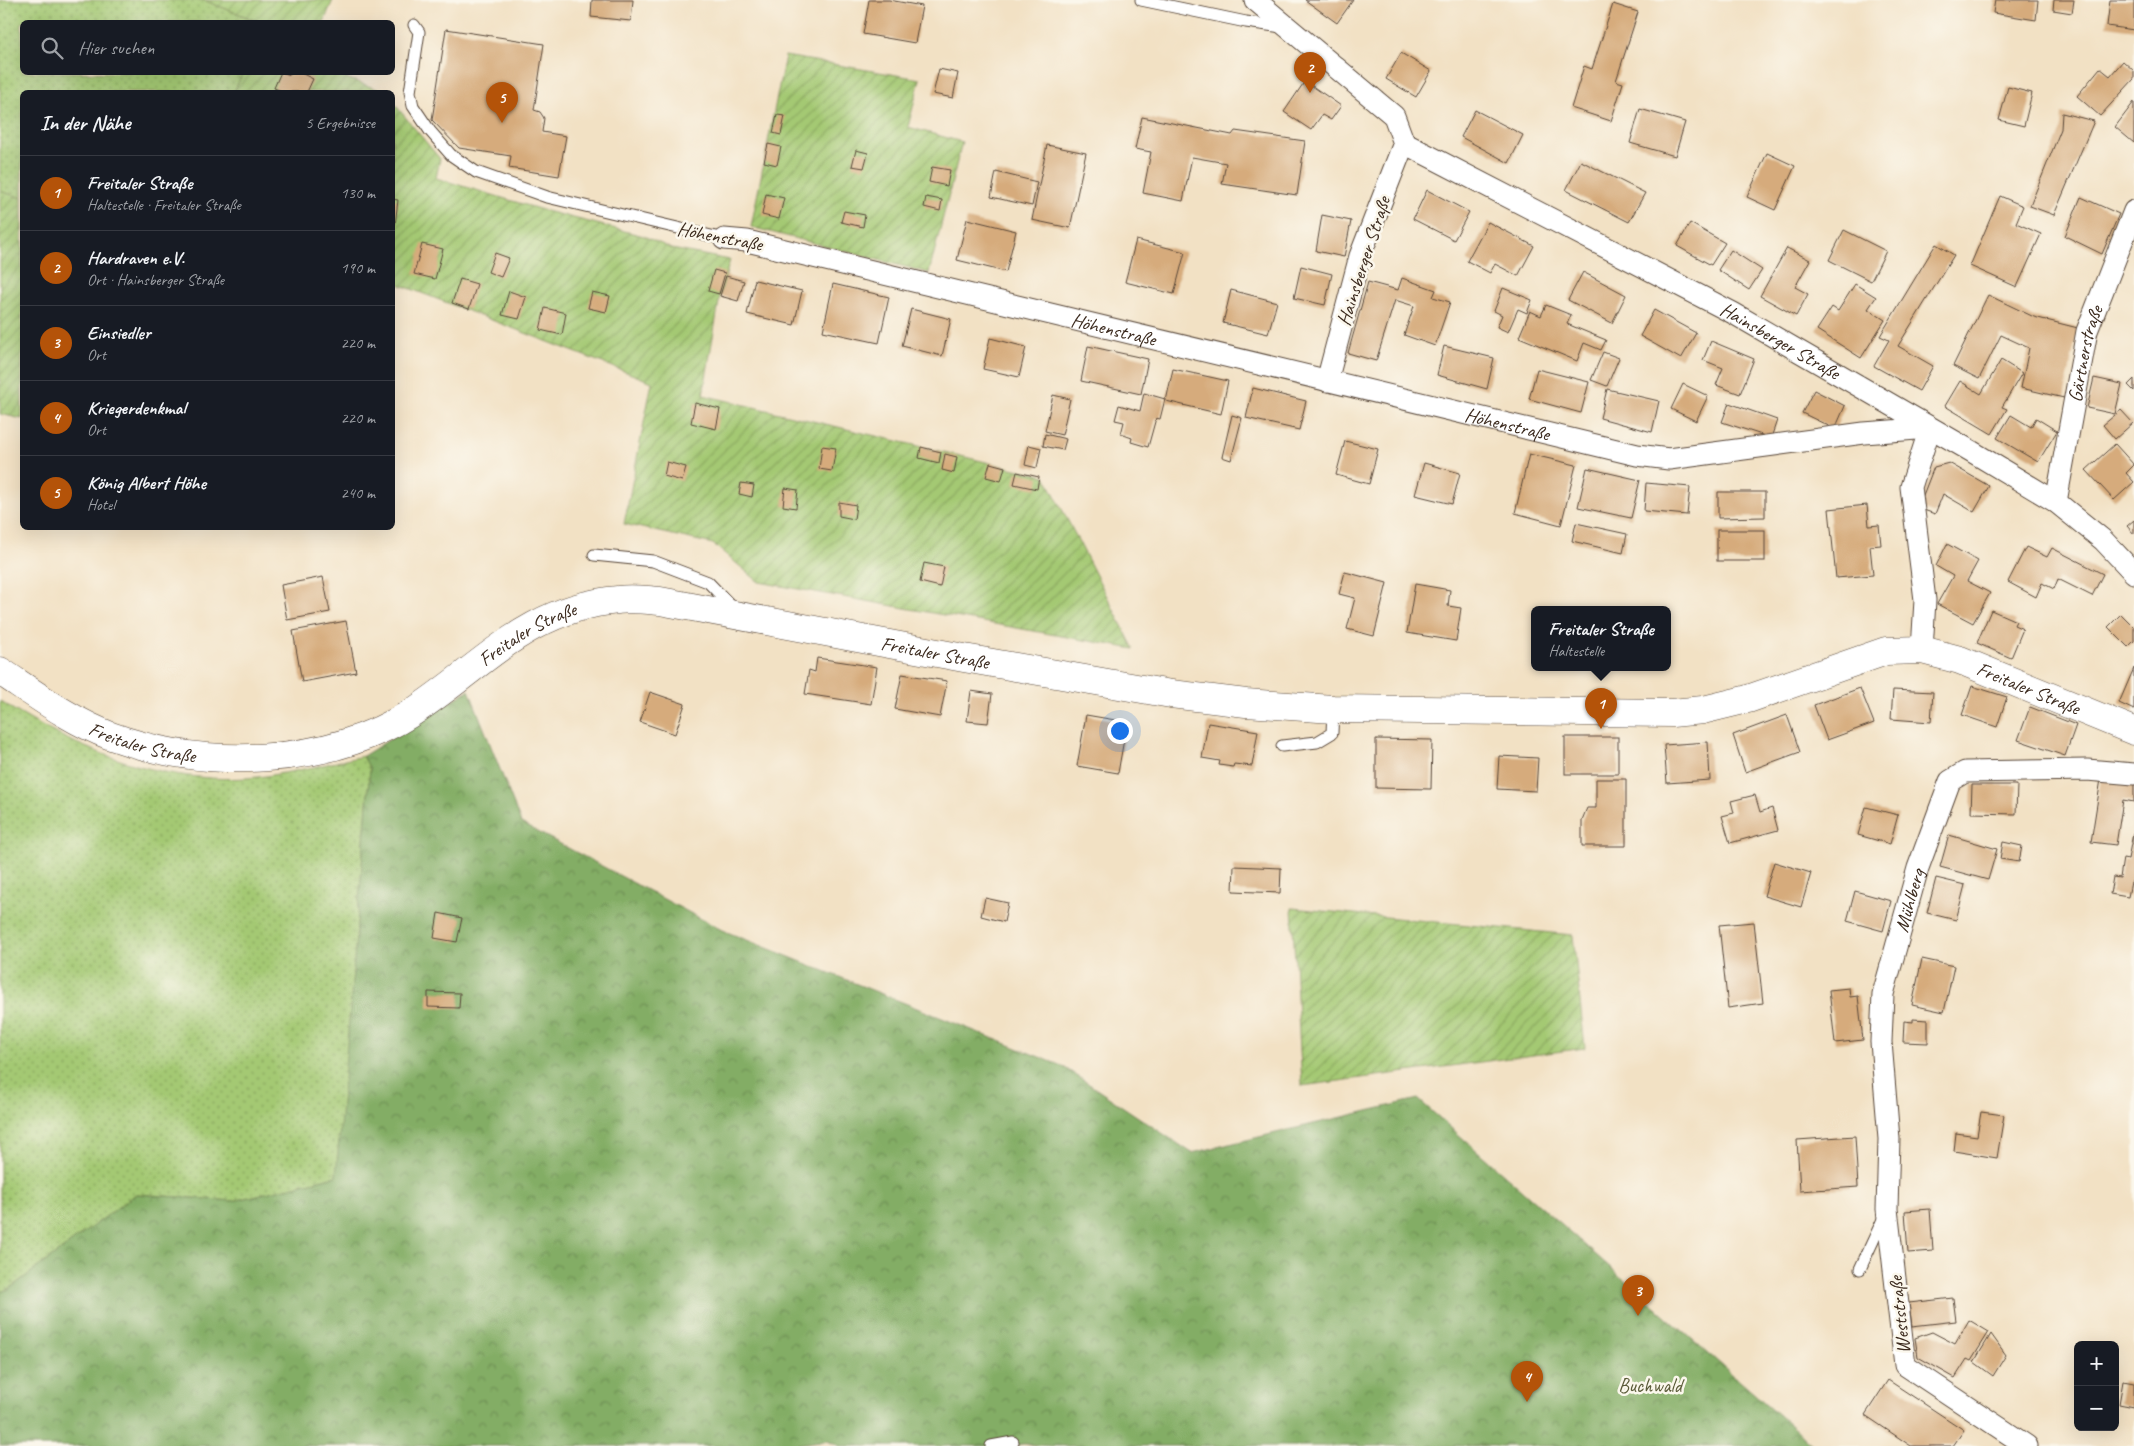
<!DOCTYPE html>
<html lang="de">
<meta charset="utf-8">
<style>
body{margin:0;font-family:Caveat,sans-serif;background:#242831;color:#f1f3f6}
.controls{position:absolute;right:15px;bottom:15px;display:grid;overflow:hidden;border-radius:8px;box-shadow:0 5px 20px #0002}
.controls button{width:45px;height:45px;display:grid;place-items:center;padding:0;border:0;border-bottom:1px solid #363941;background:#171b24;color:#f1f3f6;font:25px sans-serif}
.you{position:absolute;left:1119px;top:730px;width:18px;height:18px;margin:-12px;border:4px solid #fff;border-radius:50%;background:#1a73e8;box-shadow:0 0 0 8px #1a73e833}
.badge{display:grid;place-items:center;width:32px;height:32px;border-radius:50%;background:#b45309;color:#fff;font-size:16px;font-weight:700}
.pin{position:absolute;translate:-50% -41px;filter:drop-shadow(0 1px 2px #0008)}
.pin::after{content:'';position:absolute;top:26px;width:18px;height:15px;background:inherit;clip-path:polygon(0 0,100% 0,50% 100%)}
.popup{position:absolute;left:1531px;top:606px;width:140px;height:65px;box-sizing:border-box;display:grid;place-content:center;border-radius:8px;background:#171b24;filter:drop-shadow(0 1px 4px #0005);font-size:16px;white-space:nowrap;color:#9ea1a6}
.popup b{font-size:19px;color:#f1f3f6}
.popup::after{content:'';position:absolute;left:50%;top:100%;margin-left:-10px;border:10px solid transparent;border-top-color:#171b24}
.list{margin:0;padding:0;list-style:none}
h2{display:flex;justify-content:space-between;align-items:center;height:65px;margin:0;padding:0 20px;font-size:21px}
h2 small{font-size:16px;font-weight:400;color:#9ea1a6}
.list li{display:grid;grid-template-columns:32px 1fr auto;gap:15px;align-items:center;box-sizing:border-box;height:75px;padding:0 20px;border-top:1px solid #363941}
.list b{display:block;font-size:19px;white-space:nowrap}
.list p{margin:0;font-size:16px;white-space:nowrap;color:#9ea1a6}
.list em{font-size:16px;font-style:normal;color:#9ea1a6}
.icon{flex:none;width:28px;height:28px;fill:none;stroke:currentColor;stroke-width:2;stroke-linecap:round;stroke-linejoin:round}
.map{position:relative;flex:none;width:2134px;height:1446px;overflow:hidden}
.search{position:absolute;background:#171b24;box-shadow:0 5px 20px #0002;left:20px;top:20px;width:375px;height:55px;display:flex;align-items:center;gap:12px;box-sizing:border-box;padding:0 18px;border-radius:8px;color:#9ea1a6;font-size:19px}
.panel{position:absolute;background:#171b24;box-shadow:0 5px 20px #0002;left:20px;top:90px;width:375px;height:440px;border-radius:8px}
.map>svg:first-child{display:block}
.grass{fill:url(#grass-dots);stroke:#707a48}
.forest{fill:url(#forest-crowns);stroke:#5f6c42}
.garden{fill:url(#garden-furrows);stroke:#707a48}
.building{fill:#d6ab7b}
.lines{fill:none;stroke-linecap:round;stroke-linejoin:round}
.service-casing{stroke:#564537;stroke-width:13}
.minor-casing{stroke:#564537;stroke-width:23}
.secondary-casing{stroke:#564537;stroke-width:29}
.service{stroke:#fff;stroke-width:11}
.minor{stroke:#fff;stroke-width:21}
.secondary{stroke:#fff;stroke-width:28}
.labels{text-anchor:middle;stroke-width:5;stroke-linejoin:round;paint-order:stroke}
.street-label{font-size:20px;fill:#3b2a1e;stroke:#fbf7ec}
.park-label{font-size:20px;fill:#5a5a38;stroke:#fbf7ec}
</style>
<div class="map">
<svg width="2134" height="1446" viewBox="0 0 2134 1446">
<defs>
<pattern id="grass-dots" width="8" height="8" patternUnits="userSpaceOnUse" patternTransform="scale(1.25)"><rect width="8" height="8" fill="#a4c973"/><path d="M2 2h.1M6 6h.1" fill="none" stroke="#87a35e" stroke-width="1.8" stroke-linecap="round"/></pattern>
<pattern id="forest-crowns" width="20" height="18" patternUnits="userSpaceOnUse" patternTransform="scale(1.25)"><rect width="20" height="18" fill="#83ad65"/><path d="M2 6a3 3 0 1 1 6 0M12 15a3 3 0 1 1 6 0" fill="none" stroke="#6c8d53"/></pattern>
<pattern id="garden-furrows" width="10" height="10" patternUnits="userSpaceOnUse" patternTransform="scale(1.25)"><rect width="10" height="10" fill="#a4c973"/><path d="M-1 1l2-2M0 10L10 0M9 11l2-2" fill="none" stroke="#87a35e"/></pattern>
</defs>
<rect width="100%" height="100%" fill="#fbf7ec"/>
<filter id="ink" filterUnits="userSpaceOnUse"><feTurbulence type="fractalNoise" baseFrequency=".02" numOctaves="2"/><feDisplacementMap in="SourceGraphic" scale="10" xChannelSelector="R" yChannelSelector="G"/><feConvolveMatrix kernelMatrix="1 2 1 2 8 2 1 2 1" color-interpolation-filters="sRGB"/></filter>
<filter id="wash" filterUnits="userSpaceOnUse"><feTurbulence type="fractalNoise" baseFrequency=".0096" numOctaves="4" result="noise"/><feDisplacementMap in="SourceGraphic" scale="20" xChannelSelector="R" yChannelSelector="G"/><feGaussianBlur stdDeviation="1.12" result="paint"/><feColorMatrix in="noise" values="0 0 0 0 0 0 0 0 0 0 0 0 0 0 0 0 0 1.4 0 .05"/><feComposite in="paint" operator="in"/></filter>
<g filter="url(#wash)">
<rect width="100%" height="100%" fill="#f2e1c4"/>
<!-- grass -->
<g class="grass">
<polygon points="0,0 203,0 260,22 22,22 22,72 243,73 234,92 22,92 22,198 0,191"/>
<path d="M0 701C76 751 173 789 266 776 299 771 331 763 363 756L370 769 337 1176 233 1201 136 1194 9 1289 0 1292Z"/>
</g>
<!-- forest -->
<polygon class="forest" points="469,690 521,823 722,930 1062,1066 1192,1153 1418,1099 1814,1446 1052,1446 1023,1444 1013,1446 839,1446 828,1440 785,1446 0,1446 0,1292 9,1289 136,1194 233,1201 336,1176 370,769 363,756"/>
<!-- garden -->
<g class="garden">
<polygon points="203,0 333,0 324,22 260,22"/>
<polygon points="785,56 920,79 908,127 962,142 929,273 751,227"/>
<polygon points="243,72 333,73 385,92 234,92"/>
<polygon points="392,101 440,159 436,178 546,211 644,236 672,249 730,260 720,296 703,395 1045,476 1134,649 759,582 713,544 624,524 652,382 393,282"/>
<polygon points="0,191 22,198 22,419 0,414"/>
<polygon points="1292,908 1573,935 1585,1048 1302,1086"/>
</g>
<g id="blocks">
<!-- building -->
<g class="building">
<polygon points="592,0 633,0 631,21 591,17"/>
<polygon points="869,0 889,0 922,6 915,43 863,34"/>
<polygon points="1305,0 1353,0 1337,23"/>
<polygon points="1995,0 2038,0 2036,20 1993,13"/>
<polygon points="2054,0 2074,0 2072,13 2053,10"/>
<polygon points="2110,0 2134,0 2134,30 2107,26"/>
<polygon points="1613,4 1638,12 1616,81 1623,83 1611,121 1571,108 1584,66 1592,69"/>
<polygon points="446,29 544,44 534,110 540,112 544,118 542,132 566,136 559,176 509,168 511,156 459,148 432,120"/>
<polygon points="1401,53 1431,71 1416,97 1386,79"/>
<polygon points="2123,61 2134,71 2134,79 2100,116 2077,96 2100,68 2110,76"/>
<polygon points="939,69 958,73 953,98 933,94"/>
<polygon points="281,72 290,75 291,72 299,72 313,79 307,92 284,92 274,88"/>
<polygon points="1305,81 1341,106 1331,120 1322,115 1311,130 1284,112"/>
<polygon points="2008,87 2032,93 2024,126 1999,120"/>
<polygon points="2134,102 2134,143 2115,127"/>
<polygon points="1640,109 1685,122 1675,156 1630,143"/>
<polygon points="1475,110 1523,135 1509,163 1461,137"/>
<polygon points="2062,113 2094,121 2054,215 2030,206 2061,129"/>
<polygon points="777,115 785,116 781,135 773,133"/>
<polygon points="1142,117 1232,135 1235,131 1305,141 1297,195 1222,184 1226,163 1192,157 1183,201 1143,193 1151,152 1135,149"/>
<polygon points="768,144 781,147 777,165 764,162"/>
<polygon points="1047,145 1086,153 1070,228 1032,220"/>
<polygon points="856,150 868,153 864,168 852,166"/>
<polygon points="1767,153 1795,166 1775,210 1747,197"/>
<polygon points="1581,161 1645,193 1629,222 1566,190"/>
<polygon points="932,167 950,170 947,186 929,182"/>
<polygon points="996,172 1037,182 1032,206 991,197"/>
<polygon points="1427,190 1469,212 1454,240 1413,219"/>
<polygon points="766,194 784,198 779,219 762,215"/>
<polygon points="2000,196 2023,206 2016,223 2041,234 2017,287 1970,266"/>
<polygon points="926,197 942,200 940,211 924,207"/>
<polygon points="2081,197 2119,214 2102,254 2065,236"/>
<polygon points="392,199 398,200 395,225 392,225"/>
<polygon points="844,211 865,215 863,227 841,222"/>
<polygon points="1322,215 1351,221 1344,257 1316,251"/>
<polygon points="967,219 1016,231 1006,272 957,260"/>
<polygon points="1488,222 1534,246 1518,276 1495,264 1490,273 1467,261"/>
<polygon points="1690,223 1725,243 1711,265 1677,246"/>
<polygon points="1844,230 1886,251 1871,281 1829,260"/>
<polygon points="1136,240 1185,252 1174,294 1125,282"/>
<polygon points="422,244 443,249 435,279 414,274"/>
<polygon points="1936,244 1954,255 1898,346 1933,366 1919,391 1874,366 1889,340 1880,336"/>
<polygon points="1787,248 1810,260 1795,287 1808,294 1796,316 1760,296"/>
<polygon points="1731,250 1762,270 1749,290 1718,270"/>
<polygon points="495,253 509,258 501,277 488,272"/>
<polygon points="1301,266 1332,274 1325,305 1294,298"/>
<polygon points="714,270 725,273 719,294 708,291"/>
<polygon points="1583,272 1626,295 1612,323 1568,300"/>
<polygon points="726,276 744,281 738,301 720,296"/>
<polygon points="1402,278 1436,290 1433,297 1450,302 1435,346 1404,335 1414,306 1395,300 1376,361 1348,353 1368,282 1398,290"/>
<polygon points="460,279 477,284 469,309 452,303"/>
<polygon points="755,280 802,291 794,325 747,314"/>
<polygon points="833,284 889,297 879,343 823,331"/>
<polygon points="1855,284 1876,297 1868,309 1885,320 1861,358 1817,330 1832,307 1838,311"/>
<polygon points="1503,288 1532,300 1527,313 1518,309 1508,332 1497,327 1502,315 1494,311"/>
<polygon points="1231,290 1277,302 1268,334 1223,323"/>
<polygon points="509,291 526,297 519,319 502,315"/>
<polygon points="592,292 610,296 606,312 588,308"/>
<polygon points="1988,295 2034,317 2078,328 2064,398 2021,388 2029,348 2001,335 1979,379 1953,366"/>
<polygon points="1546,305 1571,315 1567,324 1606,340 1601,350 1584,343 1577,361 1519,337 1530,311 1541,316"/>
<polygon points="545,308 566,313 562,335 540,330"/>
<polygon points="911,309 951,319 942,356 902,346"/>
<polygon points="1654,310 1696,333 1681,359 1640,336"/>
<polygon points="990,338 1026,347 1019,377 983,369"/>
<polygon points="1711,341 1754,359 1740,394 1716,385 1723,368 1703,360"/>
<polygon points="1088,346 1148,359 1141,394 1081,381"/>
<polygon points="1444,346 1494,358 1487,389 1437,375"/>
<polygon points="1603,352 1619,358 1607,386 1591,380"/>
<polygon points="2001,360 2022,373 2002,407 2007,409 1992,434 1945,406 1960,381 1981,394"/>
<polygon points="1173,369 1228,381 1221,414 1166,401"/>
<polygon points="1537,369 1589,382 1581,413 1529,399"/>
<polygon points="2094,378 2122,384 2115,414 2087,408"/>
<polygon points="2134,379 2134,391 2128,385"/>
<polygon points="1683,384 1708,396 1696,421 1671,409"/>
<polygon points="1253,388 1306,401 1299,430 1246,418"/>
<polygon points="1607,389 1659,401 1652,432 1600,418"/>
<polygon points="1814,390 1845,406 1835,429 1802,413"/>
<polygon points="1144,393 1165,399 1160,419 1156,418 1148,447 1131,442 1132,438 1121,434 1124,422 1115,420 1119,405 1140,411"/>
<polygon points="1053,395 1070,399 1062,435 1045,431"/>
<polygon points="695,403 720,409 716,429 691,423"/>
<polygon points="1729,403 1777,420 1771,438 1722,422"/>
<polygon points="2121,410 2133,423 2115,439 2103,425"/>
<polygon points="1232,415 1242,418 1231,460 1222,457"/>
<polygon points="2011,415 2031,427 2036,418 2057,431 2038,462 1997,438"/>
<polygon points="1045,434 1066,439 1063,450 1043,446"/>
<polygon points="1345,441 1378,449 1369,484 1336,475"/>
<polygon points="2115,444 2134,465 2126,473 2134,482 2114,500 2086,470"/>
<polygon points="1029,445 1041,448 1037,468 1025,465"/>
<polygon points="822,446 836,448 832,471 819,469"/>
<polygon points="921,447 941,452 939,463 919,458"/>
<polygon points="945,454 957,457 954,473 942,470"/>
<polygon points="1529,454 1576,465 1561,525 1515,513"/>
<polygon points="667,462 686,467 682,481 664,476"/>
<polygon points="990,463 1005,467 1001,481 986,477"/>
<polygon points="1424,463 1460,473 1452,504 1415,495"/>
<polygon points="1949,463 1989,486 1974,512 1943,494 1935,514 1918,508 1934,467"/>
<polygon points="1587,468 1640,480 1631,518 1578,507"/>
<polygon points="1017,472 1039,477 1037,489 1014,484"/>
<polygon points="741,483 754,485 752,497 739,494"/>
<polygon points="1646,483 1690,487 1687,515 1644,511"/>
<polygon points="785,488 798,490 796,508 783,506"/>
<polygon points="1718,492 1765,492 1765,517 1718,518"/>
<polygon points="839,502 856,505 854,519 839,516"/>
<polygon points="1867,505 1869,526 1879,525 1881,545 1870,546 1873,575 1836,578 1829,509"/>
<polygon points="2134,520 2134,534 2127,526"/>
<polygon points="1576,523 1627,534 1623,553 1572,541"/>
<rect x="1717" y="530" width="48" height="31"/>
<polygon points="1947,544 1978,561 1967,581 1990,593 1973,623 1937,604 1953,576 1936,566"/>
<polygon points="2026,547 2047,557 2052,548 2103,574 2092,596 2058,579 2054,589 2042,583 2036,597 2008,582"/>
<polygon points="924,563 944,567 940,587 920,582"/>
<polygon points="1345,572 1387,583 1374,636 1347,629 1355,598 1339,594"/>
<polygon points="323,577 330,612 287,620 281,585"/>
<polygon points="1415,584 1450,590 1448,606 1461,608 1456,641 1407,633"/>
<polygon points="1991,610 2016,621 2014,625 2023,629 2011,658 1977,643"/>
<polygon points="2121,614 2134,627 2134,641 2128,647 2108,627"/>
<polygon points="346,621 356,672 302,682 293,631"/>
<polygon points="817,658 877,667 871,704 805,694 809,670 815,672"/>
<polygon points="2134,668 2134,710 2119,703"/>
<polygon points="902,674 947,681 940,717 895,709"/>
<polygon points="1972,686 2007,697 1997,727 1962,715"/>
<polygon points="1860,688 1874,723 1827,740 1814,705"/>
<polygon points="1893,690 1933,692 1931,722 1891,719"/>
<polygon points="971,691 992,694 988,723 967,721"/>
<polygon points="650,692 685,704 675,734 640,722"/>
<polygon points="2030,707 2076,725 2065,756 2018,740"/>
<polygon points="1086,715 1127,722 1118,773 1077,766"/>
<polygon points="1787,715 1800,752 1745,772 1733,735"/>
<polygon points="1208,723 1258,731 1252,766 1234,764 1233,767 1219,765 1220,761 1202,758"/>
<rect x="1565" y="737" width="53" height="37"/>
<polygon points="1376,739 1432,740 1431,789 1376,788"/>
<polygon points="1708,742 1710,780 1667,783 1664,745"/>
<polygon points="1499,756 1538,758 1536,791 1497,789"/>
<polygon points="1596,779 1626,779 1626,846 1582,846 1582,820 1587,808 1596,808"/>
<polygon points="2101,779 2134,784 2134,802 2123,800 2116,845 2091,842"/>
<polygon points="1972,785 2017,785 2016,814 1971,813"/>
<polygon points="1755,795 1760,812 1772,808 1778,830 1730,843 1722,816 1734,813 1731,801"/>
<polygon points="1866,807 1898,815 1890,844 1858,835"/>
<polygon points="2133,833 2134,882 2131,882 2128,897 2110,894 2113,877 2120,878 2123,858 2128,859"/>
<polygon points="1949,835 1997,849 1988,880 1940,867"/>
<polygon points="2003,842 2022,846 2019,862 2000,859"/>
<polygon points="1774,862 1811,873 1801,907 1764,896"/>
<polygon points="1234,866 1281,868 1280,893 1233,891"/>
<polygon points="1936,878 1965,885 1956,920 1927,913"/>
<polygon points="1855,891 1891,901 1883,931 1847,921"/>
<polygon points="985,898 1008,903 1004,922 981,916"/>
<polygon points="438,913 462,918 457,942 434,938"/>
<polygon points="1754,922 1763,1003 1728,1008 1719,925"/>
<polygon points="1922,959 1954,966 1944,1012 1912,1005"/>
<polygon points="1849,988 1850,997 1858,996 1863,1040 1835,1043 1829,990"/>
<polygon points="428,992 460,993 459,1008 428,1007"/>
<polygon points="1913,1019 1928,1020 1928,1043 1903,1042 1904,1021 1913,1022"/>
<polygon points="1981,1112 2004,1115 1997,1158 1954,1151 1956,1133 1977,1136"/>
<polygon points="1855,1136 1858,1187 1800,1191 1797,1140"/>
<polygon points="1930,1209 1933,1251 1908,1253 1905,1211"/>
<polygon points="1953,1298 1956,1321 1912,1326 1909,1303"/>
<polygon points="1969,1320 1989,1332 1971,1361 1967,1359 1955,1378 1918,1357 1915,1338 1932,1332 1955,1344"/>
<polygon points="1991,1334 2006,1355 1993,1376 1974,1362"/>
<polygon points="1888,1380 1964,1430 1953,1446 1911,1446 1865,1415"/>
<polygon points="2123,1381 2134,1383 2134,1407 2119,1404"/>
</g>
</g>
</g>
<g filter="url(#ink)">
<use href="#blocks" fill-opacity="0" stroke="#564537" stroke-width="1"/>
<g class="lines">
<defs>
<g id="service">
<polyline points="1141,0 1246,22 1282,27"/>
<polyline points="414,25 419,32 410,92 413,106 430,131 451,155 476,172 547,197 724,239"/>
<polyline points="594,555 653,561 708,582 735,610"/>
<polyline points="1282,746 1317,742 1332,733 1333,709"/>
<polyline points="1860,1269 1885,1215"/>
<polyline points="991,1446 1013,1442"/>
</g>
<g id="minor">
<polyline points="1255,0 1394,116 1404,143 1360,256 1327,381"/>
<path id="s1" d="M1404 143 1733 313 1971 451 2056 502 2103 540 2134 573"/>
<path id="s2" d="M724 239 747 241 1637 455 1669 459 1864 433 1930 428"/>
<path id="s3" d="M2056 502 2087 331 2134 211"/>
<polyline points="1922,650 1925,600 1911,487 1930,428"/>
<path id="s4" d="M2027 1446 1905 1365 1887 1209 1889 1139 1881 1042 1883 994 1918 868 1950 781 1965 772 2087 770 2134 774"/>
</g>
<g id="secondary">
<path id="s5" d="M0 671C35 694 71 721 111 736 205 770 327 767 413 712 483 666 528 608 618 600 632 598 646 600 660 601L964 658 1171 694 1246 703 1333 709 1672 713 1703 710 1748 699 1886 651 1922 650 1960 660 2134 731"/>
</g>
</defs>
<!-- service casing -->
<use href="#service" class="service-casing"/>
<!-- minor casing -->
<use href="#minor" class="minor-casing"/>
<!-- secondary casing -->
<use href="#secondary" class="secondary-casing"/>
<!-- service -->
<use href="#service" class="service"/>
<!-- minor -->
<use href="#minor" class="minor"/>
<!-- secondary -->
<use href="#secondary" class="secondary"/>
</g>
</g>
<g class="labels">
<!-- street labels -->
<g class="street-label">
<text transform="translate(720 236) rotate(11)" y="7">Höhenstraße</text>
<text transform="translate(1363 261) rotate(-72)" y="7">Hainsberger Straße</text>
<text dy="7" stroke="none"><textPath href="#s2" startOffset="400">Höhenstraße</textPath></text>
<text dy="7" stroke="none"><textPath href="#s1" startOffset="425">Hainsberger Straße</textPath></text>
<text dy="7" stroke="none"><textPath href="#s3" startOffset="151">Gärtnerstraße</textPath></text>
<text dy="7" stroke="none"><textPath href="#s2" startOffset="805">Höhenstraße</textPath></text>
<text dy="7" stroke="none"><textPath href="#s5" startOffset="581">Freitaler Straße</textPath></text>
<text dy="7" stroke="none"><textPath href="#s5" startOffset="1001">Freitaler Straße</textPath></text>
<text dy="7" stroke="none"><textPath href="#s5" startOffset="2115">Freitaler Straße</textPath></text>
<text dy="7" stroke="none"><textPath href="#s5" startOffset="161">Freitaler Straße</textPath></text>
<text dy="7" stroke="none"><textPath href="#s4" startOffset="616">Mühlberg</textPath></text>
<text transform="translate(1899 1315) rotate(-96)" y="7">Weststraße</text>
</g>
<!-- park labels -->
<g class="park-label">
<text x="1650" y="1392">Buchwald</text>
</g>
</g>
</svg>
<div class="controls">
<button>+</button>
<button>−</button>
</div>
<div class="you"></div>
<div class="pin badge" style="left:1601px;top:729px">1</div>
<div class="popup"><b>Freitaler Straße</b>Haltestelle</div>
<div class="pin badge" style="left:1310px;top:93px">2</div>
<div class="pin badge" style="left:1638px;top:1316px">3</div>
<div class="pin badge" style="left:1527px;top:1402px">4</div>
<div class="pin badge" style="left:502px;top:123px">5</div>
<div class="search"><svg class="icon" aria-label="search" viewBox="0 0 24 24"><circle cx="10" cy="10" r="6"/><path d="M15 15l6 6"/></svg>Hier suchen</div>
<section class="panel">
<h2>In der Nähe<small>5 Ergebnisse</small></h2>
<ul class="list">
<li><span class="badge">1</span><div><b>Freitaler Straße</b><p>Haltestelle · Freitaler Straße</p></div><em>130 m</em></li>
<li><span class="badge">2</span><div><b>Hardraven e.V.</b><p>Ort · Hainsberger Straße</p></div><em>190 m</em></li>
<li><span class="badge">3</span><div><b>Einsiedler</b><p>Ort</p></div><em>220 m</em></li>
<li><span class="badge">4</span><div><b>Kriegerdenkmal</b><p>Ort</p></div><em>220 m</em></li>
<li><span class="badge">5</span><div><b>König Albert Höhe</b><p>Hotel</p></div><em>240 m</em></li>
</ul>
</section>
</div>
